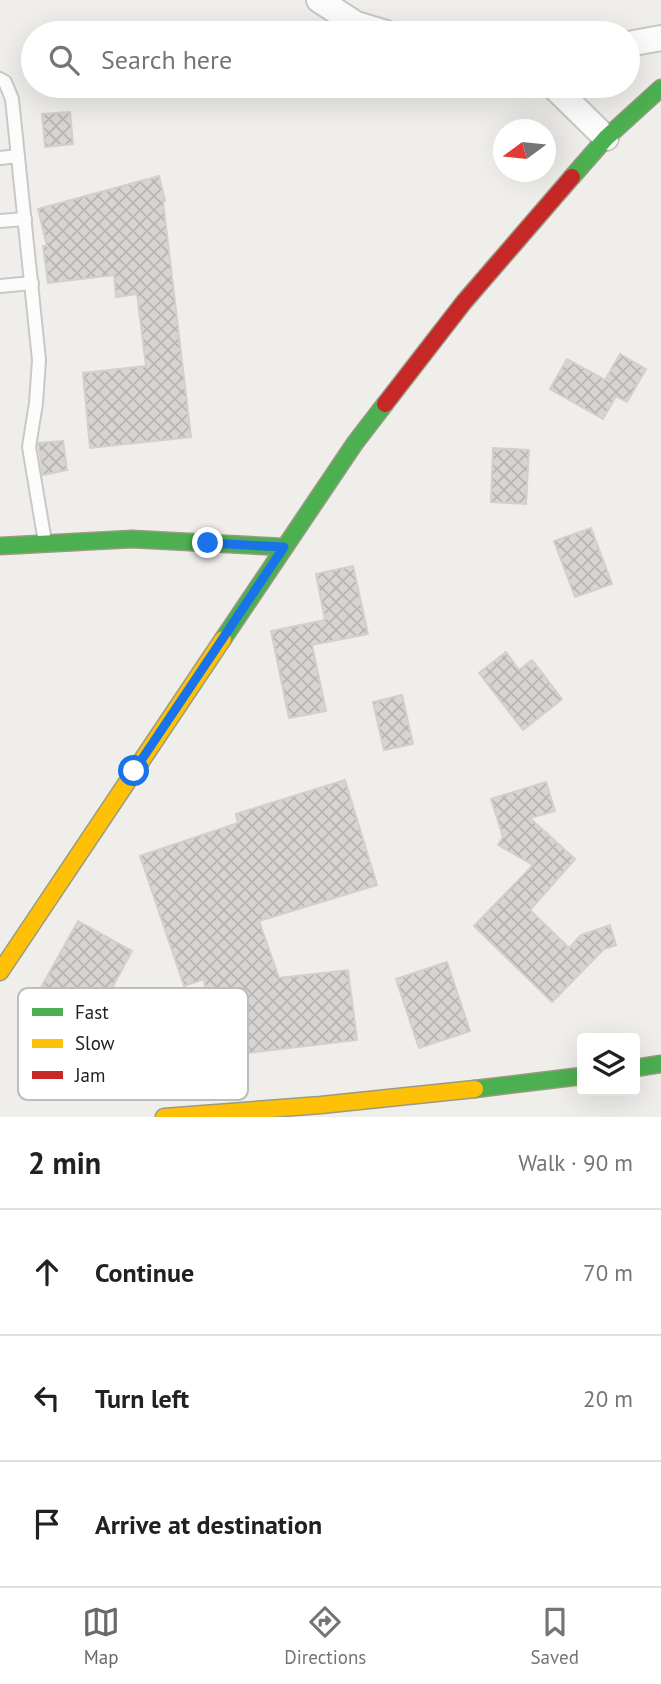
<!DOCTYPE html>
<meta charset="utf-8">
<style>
body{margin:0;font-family:"PT Sans",sans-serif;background:#f6f6f6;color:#202124}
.controls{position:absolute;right:21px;bottom:21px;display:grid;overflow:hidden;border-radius:7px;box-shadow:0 7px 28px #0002}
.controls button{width:63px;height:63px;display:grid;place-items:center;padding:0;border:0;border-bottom:2px solid #e0e0e0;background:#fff;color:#202124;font:35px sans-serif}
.compass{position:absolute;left:493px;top:119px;width:63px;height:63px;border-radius:50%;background:#fff;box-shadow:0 7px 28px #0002;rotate:255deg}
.stop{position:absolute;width:21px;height:21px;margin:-16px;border:5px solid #1a73e8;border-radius:50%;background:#fff}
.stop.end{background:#1a73e8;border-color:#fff;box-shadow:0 2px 7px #0008}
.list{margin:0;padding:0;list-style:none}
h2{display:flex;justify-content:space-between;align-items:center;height:91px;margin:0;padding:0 28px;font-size:30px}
h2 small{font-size:23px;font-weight:400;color:#757577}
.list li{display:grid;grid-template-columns:46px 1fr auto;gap:21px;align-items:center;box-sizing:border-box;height:126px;padding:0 28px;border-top:2px solid #e0e0e0}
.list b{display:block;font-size:26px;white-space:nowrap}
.list em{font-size:23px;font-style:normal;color:#757577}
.icon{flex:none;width:38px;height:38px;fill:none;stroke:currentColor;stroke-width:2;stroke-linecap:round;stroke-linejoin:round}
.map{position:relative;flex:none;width:661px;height:1117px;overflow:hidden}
.search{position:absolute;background:#fff;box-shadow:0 7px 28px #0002;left:21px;right:21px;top:21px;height:77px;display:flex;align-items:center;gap:18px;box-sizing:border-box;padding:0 24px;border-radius:38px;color:#757577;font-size:26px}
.sheet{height:469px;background:#fff}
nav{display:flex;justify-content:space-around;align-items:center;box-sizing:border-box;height:98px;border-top:2px solid #e0e0e0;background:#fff;font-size:19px;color:#757577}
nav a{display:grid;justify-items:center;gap:4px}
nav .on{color:#6a6968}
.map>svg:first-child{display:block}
.building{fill:url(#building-cross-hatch);stroke:#d3d0cc;stroke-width:2}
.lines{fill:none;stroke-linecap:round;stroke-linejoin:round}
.lane-casing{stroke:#c9c8c7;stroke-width:16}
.street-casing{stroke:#c9c8c7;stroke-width:28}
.fast-casing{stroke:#999a82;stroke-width:19}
.slow-casing{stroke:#999a82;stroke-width:19}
.jam-casing{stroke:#999a82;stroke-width:19}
.lane{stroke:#fdfcfc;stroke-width:12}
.street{stroke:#fdfcfc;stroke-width:24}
.fast{stroke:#4caf50;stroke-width:16}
.slow{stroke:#ffc107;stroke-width:16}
.jam{stroke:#c62828;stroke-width:16}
.route{stroke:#1a73e8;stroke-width:9}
.key{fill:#fff;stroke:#bdbdbd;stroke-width:2}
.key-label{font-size:19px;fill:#222}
</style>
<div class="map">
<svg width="661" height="1117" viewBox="0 0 661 1117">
<defs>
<pattern id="building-cross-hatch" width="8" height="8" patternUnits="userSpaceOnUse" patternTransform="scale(1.75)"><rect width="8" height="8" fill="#d7d4d2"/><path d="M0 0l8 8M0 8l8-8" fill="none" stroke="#b8b6b4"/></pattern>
</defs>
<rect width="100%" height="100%" fill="#f0eeeb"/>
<!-- building -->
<g class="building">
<polygon points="70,112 73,144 45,147 42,114"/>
<polygon points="159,176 165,201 163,201 191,437 90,448 83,373 146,366 137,294 116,297 114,275 48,283 43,246 47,246 38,209"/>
<polygon points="620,354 646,369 627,402 616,396 603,419 550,389 567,359 605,380"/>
<polygon points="63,441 67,470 43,475 38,443"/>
<polygon points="493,448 529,450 526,504 491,502"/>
<polygon points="591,528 612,584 575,597 554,541"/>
<polygon points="353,566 368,634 312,645 326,711 289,718 271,631 325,620 316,574"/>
<polygon points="506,652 519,670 532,660 562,699 523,730 479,673"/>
<polygon points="402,695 413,744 384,750 373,702"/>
<polygon points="345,780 377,885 259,921 279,978 348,970 357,1040 214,1057 204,979 184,986 140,856 238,823 236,814"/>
<polygon points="546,782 555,811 530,818 575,859 530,910 569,948 581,935 610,925 616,945 604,949 552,1002 474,926 533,865 498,845 503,837 491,799"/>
<polygon points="78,921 132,951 78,1051 23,1020"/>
<polygon points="447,962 470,1031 419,1048 396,979"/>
</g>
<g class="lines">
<defs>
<g id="lane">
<polyline points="0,79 5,82 12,99 39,360 36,403 29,447 45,542"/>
<polyline points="0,158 18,156"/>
<polyline points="0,221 25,219"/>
<polyline points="0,286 32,283"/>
</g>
<g id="street">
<polyline points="319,0 356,24 386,33"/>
<polyline points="628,44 661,38"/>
<polyline points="553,86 606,138"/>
</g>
<g id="fast">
<polyline points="572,177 606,138 661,88"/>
<polyline points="0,546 132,539 283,547"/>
<polyline points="223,639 355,443 385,404"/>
<polyline points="635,1068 661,1064"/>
<polyline points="475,1089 582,1076"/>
</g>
<g id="slow">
<polyline points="0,972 223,639"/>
<polyline points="164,1117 321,1105 475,1089"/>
</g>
<polyline id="jam" points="385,404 464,302 572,177"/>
</defs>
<!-- lane casing -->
<use href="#lane" class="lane-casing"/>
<!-- street casing -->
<use href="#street" class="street-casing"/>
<!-- fast casing -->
<use href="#fast" class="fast-casing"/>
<!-- slow casing -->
<use href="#slow" class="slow-casing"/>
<!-- jam casing -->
<use href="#jam" class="jam-casing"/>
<!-- lane -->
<use href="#lane" class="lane"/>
<!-- street -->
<use href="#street" class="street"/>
<!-- fast -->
<use href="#fast" class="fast"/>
<!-- slow -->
<use href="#slow" class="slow"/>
<!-- jam -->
<use href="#jam" class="jam"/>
</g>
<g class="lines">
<!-- route -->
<polyline class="route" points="134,771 284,547 208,543"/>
</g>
<!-- legend -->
<rect x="18" y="988" width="230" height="112" rx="10" class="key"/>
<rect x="32" y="1008" width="31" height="8" fill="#4caf50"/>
<rect x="32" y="1039" width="31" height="9" fill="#ffc107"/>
<rect x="32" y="1071" width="31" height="8" fill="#c62828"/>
<g class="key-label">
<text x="75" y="1019">Fast</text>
<text x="75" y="1050">Slow</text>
<text x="75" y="1082">Jam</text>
</g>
</svg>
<div class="controls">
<button><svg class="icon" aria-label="layers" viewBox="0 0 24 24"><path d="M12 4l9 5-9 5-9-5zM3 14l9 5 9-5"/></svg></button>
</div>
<svg class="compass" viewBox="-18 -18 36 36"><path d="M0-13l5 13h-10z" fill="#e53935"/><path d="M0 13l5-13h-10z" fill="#757577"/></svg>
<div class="stop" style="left:134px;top:771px"></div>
<div class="stop end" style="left:208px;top:543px"></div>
<div class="search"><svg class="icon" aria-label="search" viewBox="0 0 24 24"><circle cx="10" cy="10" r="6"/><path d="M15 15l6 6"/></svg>Search here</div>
</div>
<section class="sheet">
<h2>2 min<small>Walk · 90 m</small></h2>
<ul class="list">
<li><svg class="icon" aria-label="ahead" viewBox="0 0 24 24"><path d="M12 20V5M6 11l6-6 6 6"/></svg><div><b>Continue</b></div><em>70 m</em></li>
<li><svg class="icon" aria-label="left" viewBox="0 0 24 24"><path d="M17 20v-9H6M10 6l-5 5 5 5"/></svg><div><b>Turn left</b></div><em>20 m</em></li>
<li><svg class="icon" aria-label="arrive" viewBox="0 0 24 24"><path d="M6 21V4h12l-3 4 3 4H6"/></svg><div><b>Arrive at destination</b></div></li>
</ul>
</section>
<nav>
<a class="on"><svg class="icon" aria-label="map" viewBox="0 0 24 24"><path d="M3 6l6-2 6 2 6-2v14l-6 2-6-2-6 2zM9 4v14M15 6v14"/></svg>Map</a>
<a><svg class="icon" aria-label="directions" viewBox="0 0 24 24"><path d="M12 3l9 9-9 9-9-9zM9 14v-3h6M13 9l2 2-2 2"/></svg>Directions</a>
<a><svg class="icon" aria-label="saved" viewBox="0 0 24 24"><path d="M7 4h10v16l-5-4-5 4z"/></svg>Saved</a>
</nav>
